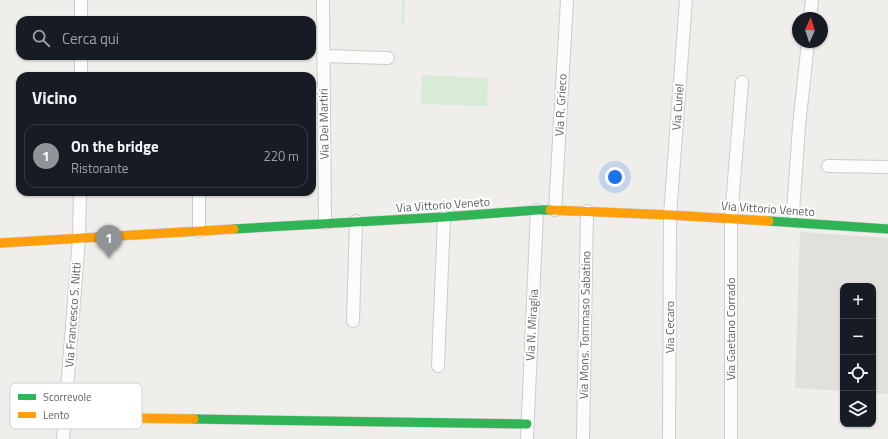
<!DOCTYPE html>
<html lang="it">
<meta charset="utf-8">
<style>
body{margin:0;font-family:"Titillium Web",sans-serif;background:#20242c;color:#f1f3f6}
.controls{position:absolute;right:12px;bottom:12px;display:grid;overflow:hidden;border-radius:8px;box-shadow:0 1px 3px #0004}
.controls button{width:36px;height:36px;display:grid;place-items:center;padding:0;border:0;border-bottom:1px solid #363941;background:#171b24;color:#f1f3f6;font:20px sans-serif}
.compass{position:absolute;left:792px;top:12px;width:36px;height:36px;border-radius:50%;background:#171b24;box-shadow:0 1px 3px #0004;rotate:3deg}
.you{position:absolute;left:615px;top:177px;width:14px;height:14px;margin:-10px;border:3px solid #fff;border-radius:50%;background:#1a73e8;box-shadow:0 0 0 6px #1a73e833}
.badge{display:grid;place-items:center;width:26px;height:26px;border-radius:50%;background:#919496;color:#fff;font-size:13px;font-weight:700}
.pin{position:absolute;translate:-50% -33px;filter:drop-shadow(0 1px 2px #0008)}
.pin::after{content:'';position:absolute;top:21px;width:14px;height:12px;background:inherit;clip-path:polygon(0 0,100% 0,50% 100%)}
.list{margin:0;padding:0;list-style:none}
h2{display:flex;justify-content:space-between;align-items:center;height:52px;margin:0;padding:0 16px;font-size:17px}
h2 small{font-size:13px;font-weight:400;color:#9ea1a6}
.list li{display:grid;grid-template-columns:26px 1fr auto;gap:12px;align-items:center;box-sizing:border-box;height:64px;margin:0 8px 8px;padding:0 8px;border:1px solid #363941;border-radius:12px}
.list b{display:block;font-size:15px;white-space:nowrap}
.list p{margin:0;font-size:13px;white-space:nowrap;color:#9ea1a6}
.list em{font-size:13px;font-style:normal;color:#9ea1a6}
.icon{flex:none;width:22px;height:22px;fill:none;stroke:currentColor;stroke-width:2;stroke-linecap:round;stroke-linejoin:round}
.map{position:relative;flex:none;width:888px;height:439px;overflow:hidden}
.search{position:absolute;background:#171b24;box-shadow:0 1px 3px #0004;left:16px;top:16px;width:300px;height:44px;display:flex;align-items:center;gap:10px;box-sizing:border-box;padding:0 14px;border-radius:12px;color:#9ea1a6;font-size:15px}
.panel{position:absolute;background:#171b24;box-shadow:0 1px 3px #0004;left:16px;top:72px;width:300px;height:124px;border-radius:12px}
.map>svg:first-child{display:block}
.education{fill:#e2e0da}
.green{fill:#d8ebd6}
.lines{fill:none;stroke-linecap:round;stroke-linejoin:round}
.street-casing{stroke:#cbcccc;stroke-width:14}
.fast-casing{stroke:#cacacb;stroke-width:10}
.slow-casing{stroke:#cacacb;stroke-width:10}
.street{stroke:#fdfcfc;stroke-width:12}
.fast{stroke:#30b455;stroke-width:9}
.slow{stroke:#ff9f0a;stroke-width:9}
.labels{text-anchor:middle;stroke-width:4;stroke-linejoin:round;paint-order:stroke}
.street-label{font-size:12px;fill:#5f6368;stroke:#fff}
.key{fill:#fff;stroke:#cfd0d2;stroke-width:1}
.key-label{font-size:11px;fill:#5f6368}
</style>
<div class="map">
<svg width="888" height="439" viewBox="0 0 888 439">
<rect width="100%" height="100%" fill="#efeeea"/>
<!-- education -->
<polygon class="education" points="800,232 888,238 888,394 873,393 873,286 843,286 843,391 795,388"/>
<!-- green -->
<g class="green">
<polygon points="402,0 405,0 404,24 401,24"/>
<polygon points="422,75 488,78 487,106 421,104"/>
</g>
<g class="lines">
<defs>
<g id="street">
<polyline points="81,0 81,20"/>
<polyline points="323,0 325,223"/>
<polyline points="810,18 812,0"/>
<polyline points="81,56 81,76"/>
<polyline points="323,56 388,58"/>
<polyline points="828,166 888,167"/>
<polyline points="555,210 567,0"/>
<polyline points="793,212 799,126 808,42"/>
<polyline points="199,231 199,192"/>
<polyline points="353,321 356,221"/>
<polyline points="438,366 444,217"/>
<polyline points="63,439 79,238 80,192"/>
<polyline points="527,439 537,210"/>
<polyline points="583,439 587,211"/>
<polyline points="669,439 670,215 686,0"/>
<polyline points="731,439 731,218 742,82"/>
</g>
<g id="fast">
<polyline points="769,221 888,229"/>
<polyline points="234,229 444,217 537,210 550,210"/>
<polyline points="194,419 527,424"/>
</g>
<g id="slow">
<polyline points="550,210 670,215 769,221"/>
<polyline points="0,243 234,229"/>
<polyline points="65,417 194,419"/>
</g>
</defs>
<!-- street casing -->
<use href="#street" class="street-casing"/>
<!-- fast casing -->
<use href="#fast" class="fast-casing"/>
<!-- slow casing -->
<use href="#slow" class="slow-casing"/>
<!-- street -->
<use href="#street" class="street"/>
<!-- fast -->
<use href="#fast" class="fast"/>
<!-- slow -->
<use href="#slow" class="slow"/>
</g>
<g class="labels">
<!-- street labels -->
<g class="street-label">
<text transform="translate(561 105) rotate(-87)" y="4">Via R. Grieco</text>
<text transform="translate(678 107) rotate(-86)" y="4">Via Curiel</text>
<text transform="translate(324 124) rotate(-91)" y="4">Via Dei Martiri</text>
<text transform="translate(443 205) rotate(-4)" y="4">Via Vittorio Veneto</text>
<text transform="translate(768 209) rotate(4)" y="4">Via Vittorio Veneto</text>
<text transform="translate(73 315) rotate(-86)" y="4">Via Francesco S. Nitti</text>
<text transform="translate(532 325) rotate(-87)" y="4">Via N. Miraglia</text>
<text transform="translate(585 325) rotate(-89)" y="4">Via Mons. Tommaso Sabatino</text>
<text transform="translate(670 327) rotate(-90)" y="4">Via Cecaro</text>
<text transform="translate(731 329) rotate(-90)" y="4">Via Gaetano Corrado</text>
</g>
</g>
<!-- legend -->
<rect x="10" y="383" width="132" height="46" rx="6" class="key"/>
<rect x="18" y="394" width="18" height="6" fill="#30b455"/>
<rect x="18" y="412" width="18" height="6" fill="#ff9f0a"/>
<g class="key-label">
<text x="43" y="401">Scorrevole</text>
<text x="43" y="419">Lento</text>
</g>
</svg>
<div class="controls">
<button>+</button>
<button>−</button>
<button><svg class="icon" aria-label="locate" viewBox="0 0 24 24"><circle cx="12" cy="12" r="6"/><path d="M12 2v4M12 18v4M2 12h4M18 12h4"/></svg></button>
<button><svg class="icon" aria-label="layers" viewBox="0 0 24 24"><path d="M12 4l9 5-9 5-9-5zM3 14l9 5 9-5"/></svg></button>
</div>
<svg class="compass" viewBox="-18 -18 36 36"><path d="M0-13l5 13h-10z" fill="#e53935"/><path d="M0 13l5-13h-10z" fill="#9ea1a6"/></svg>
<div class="you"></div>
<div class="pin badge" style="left:109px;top:258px">1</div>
<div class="search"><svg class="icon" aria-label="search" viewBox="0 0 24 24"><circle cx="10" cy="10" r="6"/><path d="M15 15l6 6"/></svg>Cerca qui</div>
<section class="panel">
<h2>Vicino<small></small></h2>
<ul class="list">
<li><span class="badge">1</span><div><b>On the bridge</b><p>Ristorante</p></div><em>220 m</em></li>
</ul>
</section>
</div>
